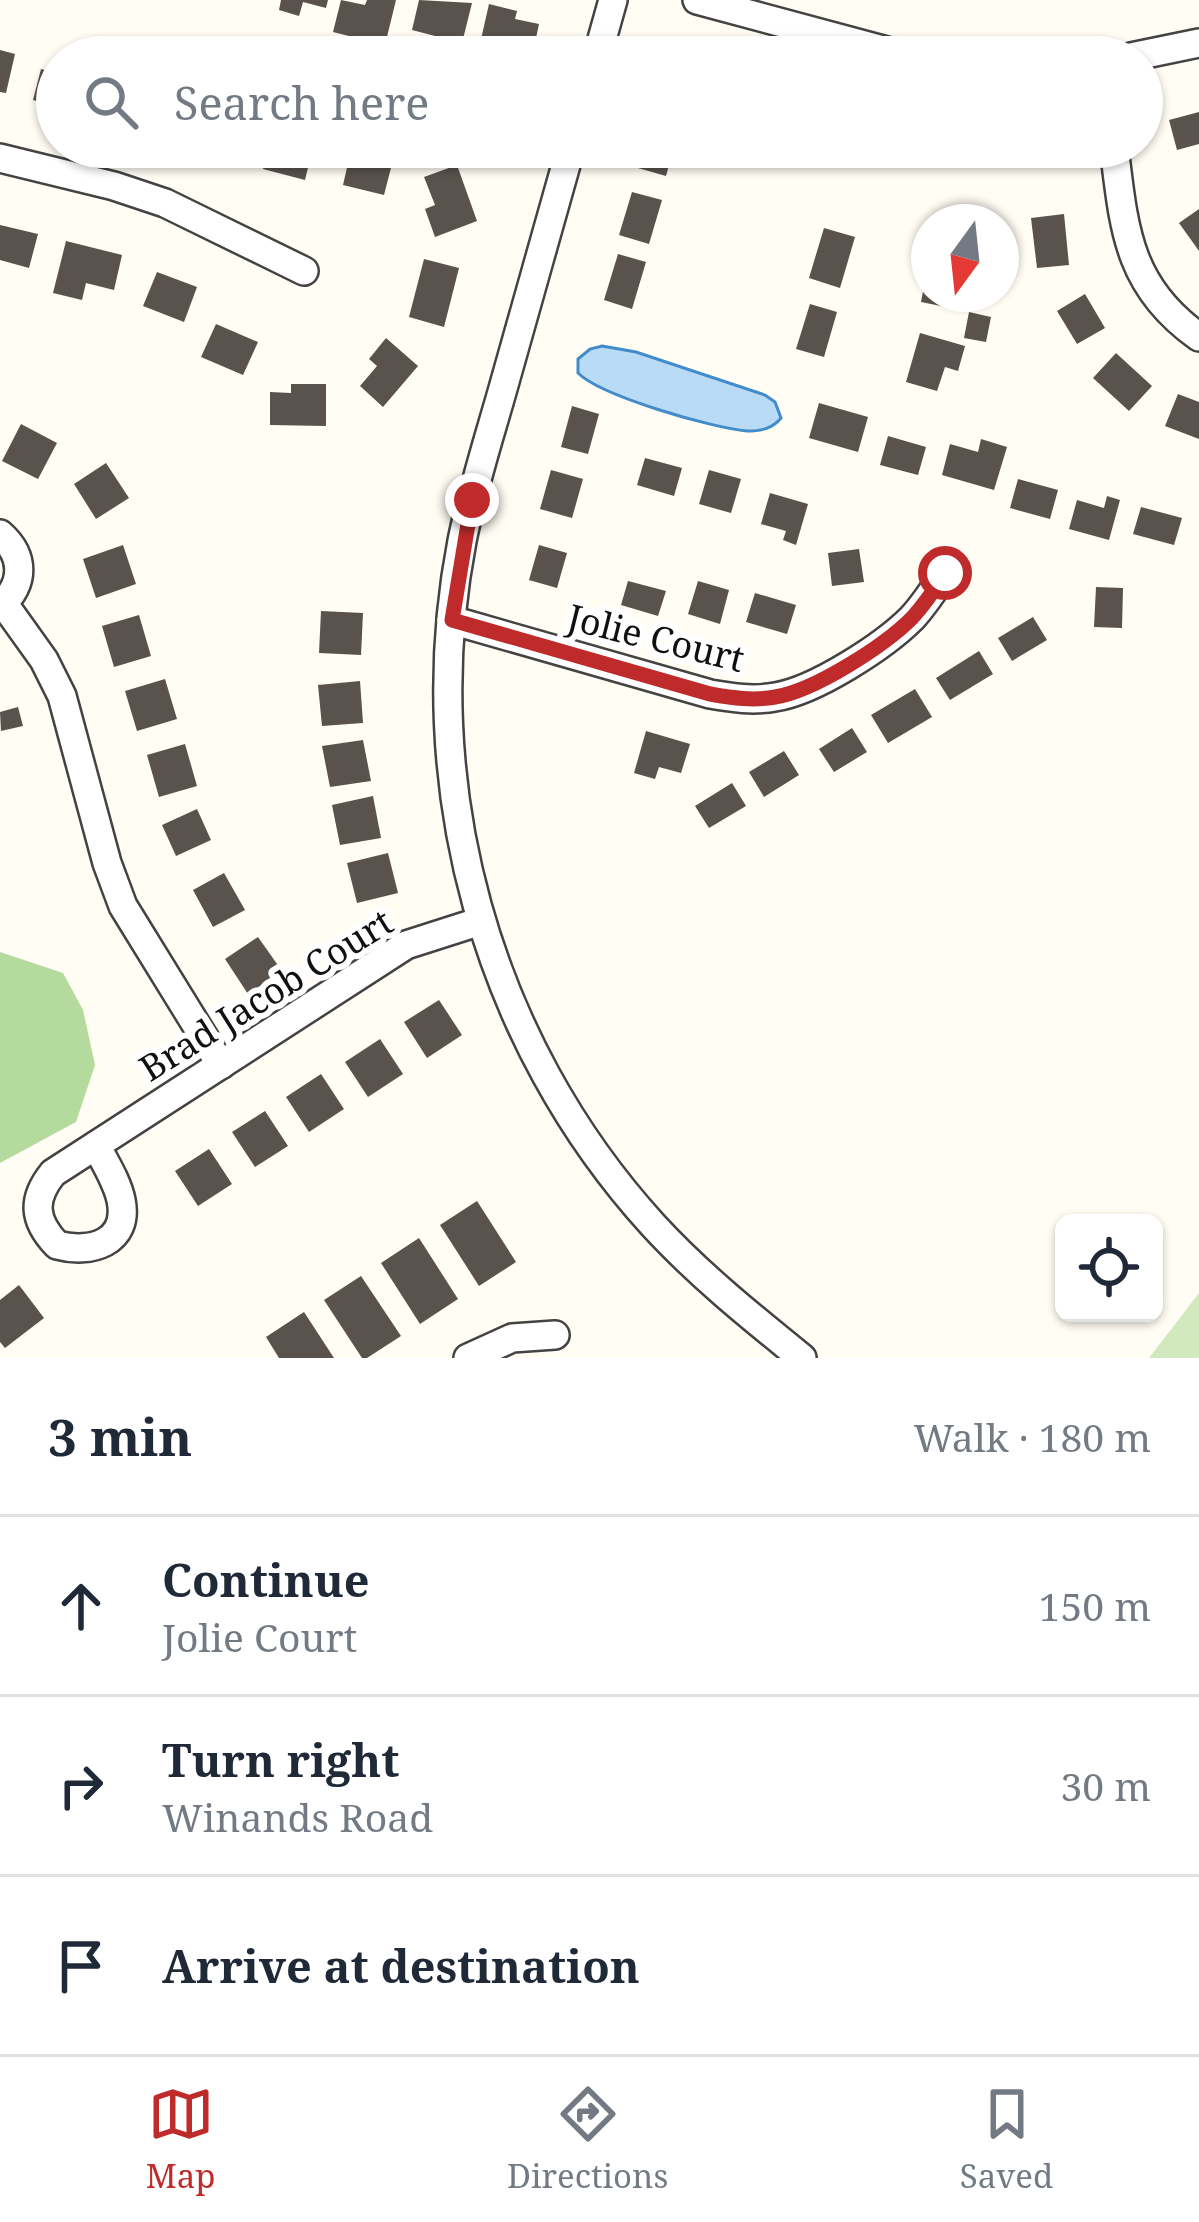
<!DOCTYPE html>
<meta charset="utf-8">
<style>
body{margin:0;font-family:"Noto Serif",serif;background:#f2f2f3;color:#1f2937}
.controls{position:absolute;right:36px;bottom:36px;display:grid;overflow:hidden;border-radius:18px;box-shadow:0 3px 9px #0004}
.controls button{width:108px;height:108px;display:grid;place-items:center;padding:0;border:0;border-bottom:3px solid #e0e1e3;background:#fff;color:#1f2937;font:60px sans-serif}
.compass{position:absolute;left:911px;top:204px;width:108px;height:108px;border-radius:50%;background:#fff;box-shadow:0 3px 9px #0004;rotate:195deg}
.stop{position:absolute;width:36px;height:36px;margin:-27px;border:9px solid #bf2b2a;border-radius:50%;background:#fff}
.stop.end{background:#bf2b2a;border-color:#fff;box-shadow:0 3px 12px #0008}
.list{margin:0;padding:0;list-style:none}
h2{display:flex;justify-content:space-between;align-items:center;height:156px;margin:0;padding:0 48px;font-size:51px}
h2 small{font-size:39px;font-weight:400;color:#747a83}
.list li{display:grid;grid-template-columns:78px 1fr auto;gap:36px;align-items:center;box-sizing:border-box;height:180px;padding:0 48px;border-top:3px solid #e0e1e3}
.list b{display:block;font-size:45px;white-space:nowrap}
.list p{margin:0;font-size:39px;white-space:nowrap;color:#747a83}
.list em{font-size:39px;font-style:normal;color:#747a83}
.icon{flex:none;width:66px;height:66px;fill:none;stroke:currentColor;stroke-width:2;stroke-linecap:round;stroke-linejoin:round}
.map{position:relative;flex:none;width:1199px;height:1358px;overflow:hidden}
.search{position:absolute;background:#fff;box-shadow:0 3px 9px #0004;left:36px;right:36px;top:36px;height:132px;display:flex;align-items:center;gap:30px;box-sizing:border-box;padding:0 42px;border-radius:66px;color:#747a83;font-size:45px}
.sheet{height:696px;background:#fff}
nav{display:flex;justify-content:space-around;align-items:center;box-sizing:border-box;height:168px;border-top:3px solid #e0e1e3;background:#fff;font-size:33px;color:#747a83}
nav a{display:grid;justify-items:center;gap:6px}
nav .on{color:#bf2b2a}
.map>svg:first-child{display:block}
.green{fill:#d2e9bd}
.forest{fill:#b5da9d}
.water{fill:#badbf5;stroke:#428ccb;stroke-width:3}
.building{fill:#59524d}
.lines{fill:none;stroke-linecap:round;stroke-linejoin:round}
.minor-casing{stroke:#434343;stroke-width:32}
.minor{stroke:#fff;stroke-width:27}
.route{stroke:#bf2b2a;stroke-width:15}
.labels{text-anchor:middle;stroke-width:12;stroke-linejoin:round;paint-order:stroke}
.street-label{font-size:36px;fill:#101010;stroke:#fff}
</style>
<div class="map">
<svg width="1199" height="1358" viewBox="0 0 1199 1358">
<rect width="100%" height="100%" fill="#fffdf4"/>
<!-- green -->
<polygon class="green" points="1199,1293 1199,1358 1149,1358"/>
<!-- forest -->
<polygon class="forest" points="0,952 63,973 83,1010 95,1065 76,1122 0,1163"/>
<!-- water -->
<path class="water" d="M602 346 636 352 765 395 775 402 781 418C772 429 761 431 747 431 712 428 601 396 578 373V359L590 349Z"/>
<!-- building -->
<g class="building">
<polygon points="281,0 328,0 326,8 303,2 299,16 279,10"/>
<polygon points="341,0 365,5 367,0 396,0 385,45 333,32"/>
<polygon points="419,0 472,3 462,43 412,30"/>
<polygon points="489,4 517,11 515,19 539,24 532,57 477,57"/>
<polygon points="0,50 15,54 6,93 0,92"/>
<polygon points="41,69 57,73 57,107 33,100"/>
<polygon points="1199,112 1199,144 1177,150 1169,120"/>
<polygon points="268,147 313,147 305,180 263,169"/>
<polygon points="644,147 674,147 666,176 638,168"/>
<polygon points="935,147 984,147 981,166 933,156"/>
<polygon points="1017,147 1057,147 1058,156 1017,158"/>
<polygon points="351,150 393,160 384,195 343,185"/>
<polygon points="457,165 477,221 435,237 425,209 435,205 424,177"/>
<polygon points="632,192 662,200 649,244 619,235"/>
<polygon points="1199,209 1199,251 1179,223"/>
<polygon points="1064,214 1069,265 1037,268 1031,218"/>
<polygon points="0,225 38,234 29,268 0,260"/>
<polygon points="824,228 855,237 840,288 809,278"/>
<polygon points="66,241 122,255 114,290 86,283 82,300 53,293"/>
<polygon points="618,254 646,262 632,309 604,300"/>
<polygon points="424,259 459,268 444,327 409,317"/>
<polygon points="927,270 929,294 954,294 951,308 921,302"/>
<polygon points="157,272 197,287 184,322 143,306"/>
<polygon points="1085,294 1105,328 1077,344 1057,311"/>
<polygon points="810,304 837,312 824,357 796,349"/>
<polygon points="969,312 991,317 986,342 964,338"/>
<polygon points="216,324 258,342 243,375 201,357"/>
<polygon points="920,333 965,346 958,371 945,367 937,391 906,382"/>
<polygon points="386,338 418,366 383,407 360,386 377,366 369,359"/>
<polygon points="1116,353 1152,386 1129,411 1093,378"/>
<polygon points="291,384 326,384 326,426 270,425 270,392 291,393"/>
<polygon points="1178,394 1199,402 1199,439 1165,426"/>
<polygon points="819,403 868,417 858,452 809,438"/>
<polygon points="572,406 599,414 588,454 561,447"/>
<polygon points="21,424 57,443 38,479 2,461"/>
<polygon points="888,436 926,447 918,475 880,465"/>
<polygon points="981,439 1007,447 994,490 942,475 950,444 978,452"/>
<polygon points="645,458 682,468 674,496 637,485"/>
<polygon points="106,463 129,498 96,519 74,484"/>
<polygon points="551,470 583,479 572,518 540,509"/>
<polygon points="709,470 741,479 731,513 699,504"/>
<polygon points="1018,479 1058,490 1050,519 1010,508"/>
<polygon points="770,493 808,504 796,545 783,540 786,531 761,524"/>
<polygon points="1107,496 1120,500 1109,540 1069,529 1077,500 1104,508"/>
<polygon points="1141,507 1182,518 1174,545 1133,534"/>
<polygon points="123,545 136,584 96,598 83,559"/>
<polygon points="539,545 567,553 557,588 529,580"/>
<polygon points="859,549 864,582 832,586 828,553"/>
<polygon points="628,581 666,591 658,616 621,605"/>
<polygon points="698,581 729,590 720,624 688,614"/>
<polygon points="1096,587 1123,588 1122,628 1094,627"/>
<polygon points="755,593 796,605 787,634 746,622"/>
<polygon points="321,611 363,613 361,655 319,653"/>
<polygon points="139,615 151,656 114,667 102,626"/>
<polygon points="1033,617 1047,640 1012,661 998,638"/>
<polygon points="979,651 993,674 950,700 936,678"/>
<polygon points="165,679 177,719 137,731 125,691"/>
<polygon points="360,681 363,723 322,726 318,685"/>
<polygon points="915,689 932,717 888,743 871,715"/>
<polygon points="18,707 23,726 1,731 0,712"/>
<polygon points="852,728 867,752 834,772 819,749"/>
<polygon points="646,731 690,744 681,773 659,767 655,779 634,773"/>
<polygon points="363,740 371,781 330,787 322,746"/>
<polygon points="185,744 197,786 159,797 147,755"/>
<polygon points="784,751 799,775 764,797 749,772"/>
<polygon points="732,783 746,806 709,828 695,806"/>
<polygon points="373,796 381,838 340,845 332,805"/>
<polygon points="197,809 211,840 176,856 162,825"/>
<polygon points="388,853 398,893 357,903 347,863"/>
<polygon points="224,873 245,910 213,927 193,890"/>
<polygon points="258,937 282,971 248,994 225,959"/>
<polygon points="439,1000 462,1035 427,1058 404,1022"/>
<polygon points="380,1039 403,1074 368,1097 345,1062"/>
<polygon points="321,1074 344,1109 309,1132 286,1097"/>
<polygon points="265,1111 288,1146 255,1167 232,1132"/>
<polygon points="209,1149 232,1184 198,1206 175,1171"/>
<polygon points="477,1201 516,1262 479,1286 440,1225"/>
<polygon points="419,1238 458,1299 420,1324 381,1263"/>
<polygon points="361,1276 401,1336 367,1358 362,1358 324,1300"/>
<polygon points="19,1285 44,1318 5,1348 0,1342 0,1300"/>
<polygon points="304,1312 334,1358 279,1358 266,1337"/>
</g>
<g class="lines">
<defs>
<g id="minor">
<polyline points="697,0 909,57"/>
<polyline points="597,57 613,0"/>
<polyline points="1131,57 1199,43"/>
<path d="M571 147C548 229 525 310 502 392 488 441 472 491 462 541 415 784 486 1042 653 1225 698 1274 750 1316 802 1358"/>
<path d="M1114 147C1124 228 1127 286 1199 337"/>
<polyline points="0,158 114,186 165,203 304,271"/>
<path d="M0 534C25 556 25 584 0 606"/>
<polyline points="4,604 44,660 62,696 107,863 123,906 221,1065"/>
<path d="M451 620 710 694C733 698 753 701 775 697 815 691 884 646 912 618 925 604 935 588 945 573"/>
<path d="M96 1145C105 1163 117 1181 121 1200 130 1243 90 1254 57 1245 33 1220 32 1199 53 1173L406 945 481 921"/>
<polyline points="468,1358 512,1338 555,1335"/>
</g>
</defs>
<!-- minor casing -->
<use href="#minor" class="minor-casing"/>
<!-- minor -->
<use href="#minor" class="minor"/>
</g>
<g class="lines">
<!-- route -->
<path class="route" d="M472 500 452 620 710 694C733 698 753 701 775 697 814 691 884 646 912 618 925 604 935 589 945 573"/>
</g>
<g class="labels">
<!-- street labels -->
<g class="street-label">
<text transform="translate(656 638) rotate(14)" y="13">Jolie Court</text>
<text transform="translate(266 995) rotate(-32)" y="13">Brad Jacob Court</text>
</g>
</g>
</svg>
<div class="controls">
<button><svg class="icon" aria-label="locate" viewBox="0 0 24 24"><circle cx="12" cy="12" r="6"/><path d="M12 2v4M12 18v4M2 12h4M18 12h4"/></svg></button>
</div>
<svg class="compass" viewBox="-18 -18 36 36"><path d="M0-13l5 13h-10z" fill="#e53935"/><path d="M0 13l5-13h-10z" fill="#747a83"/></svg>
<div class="stop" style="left:945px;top:573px"></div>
<div class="stop end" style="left:472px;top:500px"></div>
<div class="search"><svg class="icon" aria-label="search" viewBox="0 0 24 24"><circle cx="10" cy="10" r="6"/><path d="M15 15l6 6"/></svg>Search here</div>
</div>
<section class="sheet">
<h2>3 min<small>Walk · 180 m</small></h2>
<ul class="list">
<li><svg class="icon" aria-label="ahead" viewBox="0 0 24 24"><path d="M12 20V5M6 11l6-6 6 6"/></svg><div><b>Continue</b><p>Jolie Court</p></div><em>150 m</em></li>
<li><svg class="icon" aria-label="right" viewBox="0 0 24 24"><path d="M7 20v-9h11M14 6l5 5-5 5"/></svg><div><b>Turn right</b><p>Winands Road</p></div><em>30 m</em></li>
<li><svg class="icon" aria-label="arrive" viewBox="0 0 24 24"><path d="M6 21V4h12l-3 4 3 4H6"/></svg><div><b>Arrive at destination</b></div></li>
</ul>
</section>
<nav>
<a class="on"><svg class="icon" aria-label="map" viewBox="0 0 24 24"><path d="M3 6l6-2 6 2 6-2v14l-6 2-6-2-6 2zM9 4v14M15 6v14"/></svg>Map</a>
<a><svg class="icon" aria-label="directions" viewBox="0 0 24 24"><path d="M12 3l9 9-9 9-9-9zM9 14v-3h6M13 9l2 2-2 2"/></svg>Directions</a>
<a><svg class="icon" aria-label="saved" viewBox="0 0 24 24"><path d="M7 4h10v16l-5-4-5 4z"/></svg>Saved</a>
</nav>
